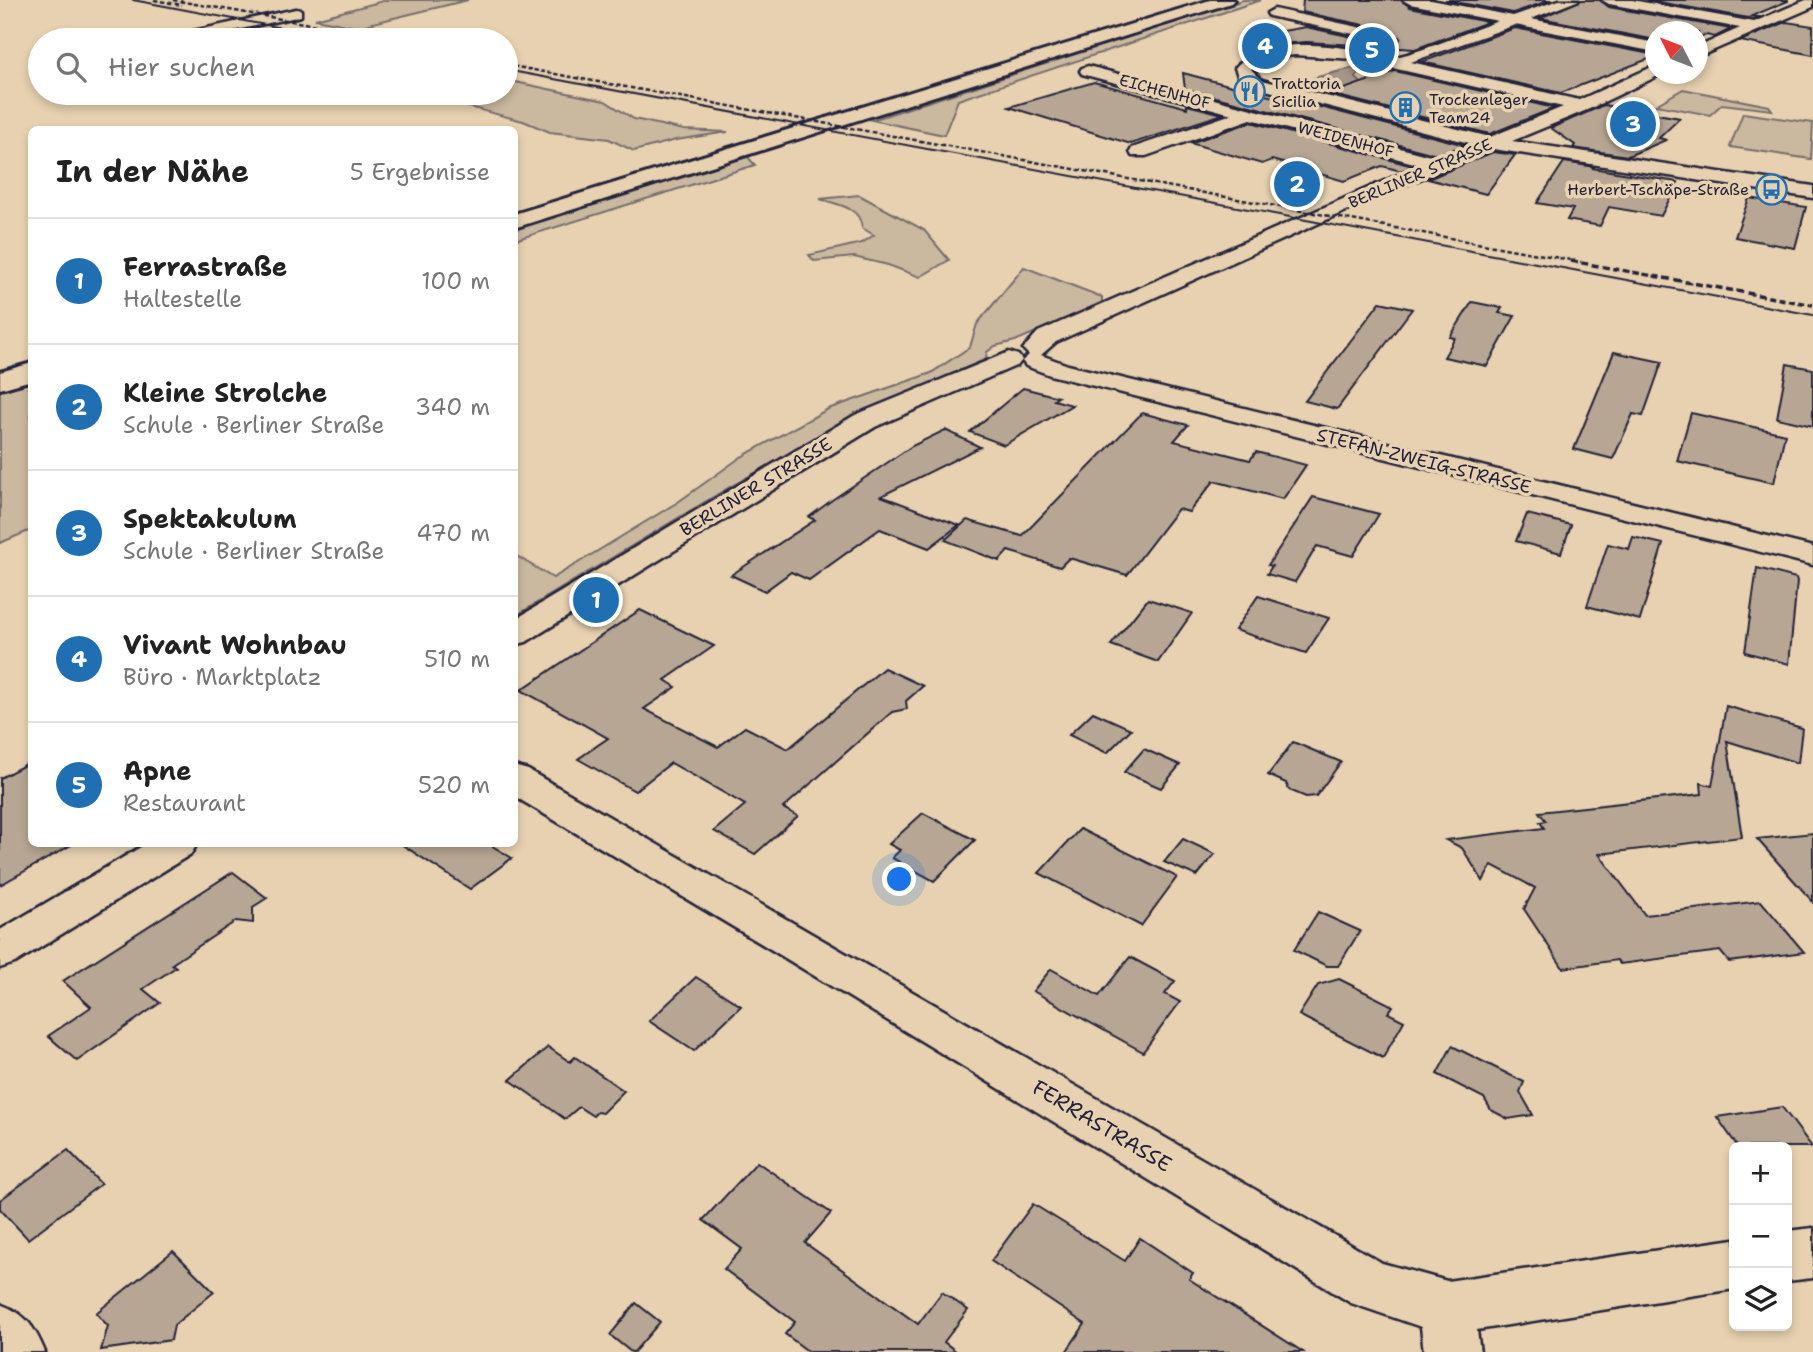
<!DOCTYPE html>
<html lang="de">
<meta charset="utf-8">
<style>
body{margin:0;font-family:"Shantell Sans",sans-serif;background:#f6f6f6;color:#222}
.controls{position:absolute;right:21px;bottom:21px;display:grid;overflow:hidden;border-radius:10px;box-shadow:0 4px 10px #0003}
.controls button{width:63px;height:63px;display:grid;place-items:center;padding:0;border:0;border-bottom:2px solid #e0e0e0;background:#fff;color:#222;font:35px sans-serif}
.compass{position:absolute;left:1645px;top:21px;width:63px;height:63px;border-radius:50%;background:#fff;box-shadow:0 4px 10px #0003;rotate:312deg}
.you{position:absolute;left:900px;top:880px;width:24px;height:24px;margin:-18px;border:5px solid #fff;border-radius:50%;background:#1a73e8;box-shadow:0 0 0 10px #1a73e833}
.badge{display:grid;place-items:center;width:46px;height:46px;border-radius:50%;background:#1f6fb2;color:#fff;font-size:23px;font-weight:700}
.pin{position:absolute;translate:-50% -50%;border:4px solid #fff;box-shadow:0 2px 7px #0006}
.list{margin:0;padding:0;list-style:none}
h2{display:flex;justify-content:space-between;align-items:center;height:91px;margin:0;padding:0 28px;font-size:30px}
h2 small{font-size:23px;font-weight:400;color:#767676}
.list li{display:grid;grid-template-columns:46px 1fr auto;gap:21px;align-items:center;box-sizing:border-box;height:126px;padding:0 28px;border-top:2px solid #e0e0e0}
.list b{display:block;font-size:26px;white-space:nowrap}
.list p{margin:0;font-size:23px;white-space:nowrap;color:#767676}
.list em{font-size:23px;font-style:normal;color:#767676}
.icon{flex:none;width:38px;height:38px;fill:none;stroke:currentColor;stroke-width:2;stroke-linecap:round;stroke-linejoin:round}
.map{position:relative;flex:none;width:1813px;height:1352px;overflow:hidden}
.search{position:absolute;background:#fff;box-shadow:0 4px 10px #0003;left:28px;top:28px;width:490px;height:77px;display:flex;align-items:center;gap:18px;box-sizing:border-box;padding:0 24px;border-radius:38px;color:#767676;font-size:26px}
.panel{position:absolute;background:#fff;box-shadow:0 4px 10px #0003;left:28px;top:126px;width:490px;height:721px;border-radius:10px}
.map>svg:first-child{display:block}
.green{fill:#cab89f;stroke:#766d6d;stroke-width:2}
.water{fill:#a49588;stroke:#706769;stroke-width:2}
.building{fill:#b7a693;stroke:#22223b;stroke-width:2}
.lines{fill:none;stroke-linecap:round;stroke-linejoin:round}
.minor-casing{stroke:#22223b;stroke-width:5}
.primary-casing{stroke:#22223b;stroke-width:6}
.minor{fill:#e7d1b0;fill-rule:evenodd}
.primary{fill:#e7d1b0;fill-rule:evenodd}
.tram{stroke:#22223b;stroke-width:2}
.rail-far1{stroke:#22223b;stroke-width:2.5;stroke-dasharray:4.5 2.5;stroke-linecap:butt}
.rail{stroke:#22223b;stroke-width:3.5;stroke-dasharray:7 3.5;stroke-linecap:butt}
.labels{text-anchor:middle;stroke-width:7;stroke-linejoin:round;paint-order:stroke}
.far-poi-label{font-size:16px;fill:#22223b;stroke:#e7d1b0;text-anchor:start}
.far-street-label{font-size:16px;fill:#22223b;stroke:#e7d1b0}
.street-label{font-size:18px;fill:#22223b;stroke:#e7d1b0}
.near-street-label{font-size:21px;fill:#22223b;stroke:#e7d1b0}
</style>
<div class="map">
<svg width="1813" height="1352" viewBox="0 0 1813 1352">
<rect width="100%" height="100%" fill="#e7d1b0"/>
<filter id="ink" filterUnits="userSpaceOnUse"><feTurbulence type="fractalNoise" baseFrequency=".0143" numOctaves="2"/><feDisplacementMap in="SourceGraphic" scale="14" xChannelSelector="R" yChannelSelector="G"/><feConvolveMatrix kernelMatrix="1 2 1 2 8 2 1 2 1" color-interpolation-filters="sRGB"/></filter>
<g filter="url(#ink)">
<!-- green -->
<g class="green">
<polygon points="387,0 468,0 357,27 315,19"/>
<polygon points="1243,0 1261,0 958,100 944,135 872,120"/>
<polygon points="506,80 605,101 634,119 684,130 728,132 676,140 634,151 609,139 550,132 523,121 416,93 506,93"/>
<polygon points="1683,89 1769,106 1772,110 1722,104 1710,115 1656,105"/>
<polygon points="1743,113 1813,123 1811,159 1730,147"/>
<polygon points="746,155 755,165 515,240 515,226"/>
<path d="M859 195 924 230 949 260 920 277 888 265 854 257 814 261 809 255 862 243 874 235 862 228C861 207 836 204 820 199Z"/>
<polygon points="1024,267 1102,297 1102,304 1015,341 995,346 987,352 986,359 864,412 728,488 515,616 515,555 553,578 678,502 741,457 828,409 931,373 970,347 977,324"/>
<polygon points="31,378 31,530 0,543 0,388"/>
</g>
<!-- water -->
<polygon class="water" points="1371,63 1379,66 1358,74 1356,78 1365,86 1362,95 1348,100 1298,88 1324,82 1314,78"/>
<!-- building -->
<g class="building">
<polygon points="1303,0 1401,0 1410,7 1488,22 1415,49 1307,42 1277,44 1276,32 1306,27 1390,45 1400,39 1392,31 1302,12"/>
<polygon points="1445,0 1551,0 1513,13"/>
<polygon points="1581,0 1600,0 1609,7 1731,29 1715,37 1706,35 1698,39 1698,32 1656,32 1656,40 1540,18"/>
<polygon points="1647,0 1788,0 1788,1 1752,16 1759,17 1754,19"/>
<polygon points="1786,22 1813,26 1813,55 1740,41"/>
<polygon points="1515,28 1656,55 1656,56 1561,93 1422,62"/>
<polygon points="1395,71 1554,108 1490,134 1330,94"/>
<polygon points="1183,73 1296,103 1305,103 1465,145 1438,155 1185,89"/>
<polygon points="1094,82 1187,108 1187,105 1223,114 1131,144 1009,107"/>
<polygon points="1604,105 1680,118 1659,138 1666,140 1628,156 1573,148 1575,145 1551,128"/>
<polygon points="1251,122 1413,166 1401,171 1382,166 1344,181 1272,160 1262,164 1190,143"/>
<polygon points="1493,152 1515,155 1486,194 1428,179"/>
<polygon points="1564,162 1595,167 1592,168 1678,182 1661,216 1609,207 1600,226 1567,220 1573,209 1537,203"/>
<polygon points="1749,198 1806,207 1795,248 1735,237"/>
<polygon points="1380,302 1412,309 1337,409 1305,401"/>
<polygon points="1472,302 1502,308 1499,313 1515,316 1487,366 1444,357 1455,338 1450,337"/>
<polygon points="1614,352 1662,362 1643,416 1633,414 1613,459 1574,449"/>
<polygon points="1787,364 1813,369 1813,426 1777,418"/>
<polygon points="1023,388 1058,397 1054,400 1072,405 1004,445 970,432"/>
<polygon points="1142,413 1188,425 1174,441 1250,460 1256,452 1306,465 1283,499 1214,481 1189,512 1178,509 1127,575 1069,558 1060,567 1008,551 999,561 945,540 967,520 1022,536"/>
<polygon points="1691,413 1785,434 1774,483 1677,461"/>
<polygon points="945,430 980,447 881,496 959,525 929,548 880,529 809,580 791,572 765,591 731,575 815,520 809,517 832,500 912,446"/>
<polygon points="1313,497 1379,514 1353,556 1317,546 1295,582 1267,574 1272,566 1268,565"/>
<polygon points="1527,514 1571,525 1561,553 1516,541"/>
<polygon points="1633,537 1663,544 1640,620 1587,606 1608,544 1629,549"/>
<polygon points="1757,568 1796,578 1797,581 1789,664 1745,652"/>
<polygon points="1258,596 1329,618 1306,653 1235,630"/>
<polygon points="1148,599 1192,613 1158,662 1111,645"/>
<polygon points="640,610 714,646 665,680 676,687 644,709 718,747 745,727 788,749 884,668 923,686 906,701 907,709 892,712 783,808 798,816 755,854 714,831 745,805 671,763 635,791 578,759 608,738 521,690"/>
<polygon points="1726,706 1802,728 1798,763 1727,741 1742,837 1599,854 1645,915 1761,901 1804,952 1729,962 1720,951 1620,964 1617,960 1563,968 1524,909 1535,888 1492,865 1483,881 1462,848 1446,840 1544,828 1540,822 1546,821 1539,812 1702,794 1701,783 1712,786"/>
<polygon points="1093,712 1131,729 1107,753 1069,735"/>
<polygon points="1293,742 1341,762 1316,796 1306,797 1289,790 1286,783 1268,775"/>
<polygon points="1144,749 1180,765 1161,788 1124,772"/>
<polygon points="32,761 32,844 73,844 0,885 0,778"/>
<polygon points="923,813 975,840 934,881 892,858 900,850 889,844"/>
<polygon points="1080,829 1177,877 1141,926 1039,873"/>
<polygon points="1813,833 1813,902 1757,839"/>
<polygon points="1183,839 1215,854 1197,876 1164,862"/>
<polygon points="401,844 489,844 512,858 470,889"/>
<polygon points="233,872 267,898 253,907 253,923 236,921 172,964 176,967 143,989 160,1003 77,1061 48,1036 91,1007 63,981"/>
<polygon points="1318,912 1360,931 1338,966 1327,966 1294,950"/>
<polygon points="1130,957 1175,981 1165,994 1180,1002 1143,1052 1033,991 1051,969 1099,996"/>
<polygon points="696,977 741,1006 694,1051 649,1021"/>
<polygon points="1339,979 1393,1006 1388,1013 1404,1021 1383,1058 1299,1015 1318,985"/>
<polygon points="1452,1046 1524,1082 1520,1092 1533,1115 1508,1119 1491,1110 1484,1098 1437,1074"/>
<polygon points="548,1047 570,1062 575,1057 624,1091 602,1113 597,1112 593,1116 579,1107 565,1119 510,1080"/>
<polygon points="1782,1107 1812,1147 1738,1147 1717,1117"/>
<polygon points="68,1150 101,1184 28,1239 0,1209 0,1200"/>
<polygon points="757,1162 831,1213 805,1243 918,1324 942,1292 968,1310 944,1342 957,1352 809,1352 785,1334 795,1322 724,1269 742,1249 703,1220"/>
<polygon points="1033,1204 1125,1261 1140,1238 1193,1273 1189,1279 1303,1352 1066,1352 1085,1324 991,1261"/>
<polygon points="173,1251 214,1292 174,1325 171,1340 101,1350 108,1326 96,1313"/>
<polygon points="636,1303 660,1322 634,1352 631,1352 610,1335"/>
</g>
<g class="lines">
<defs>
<g id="minor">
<path d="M1403 0H1431L1513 16 1559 0H1579L1531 19 1656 43V52L1515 25 1411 62 1579 100 1650 68 1656 66V74H1662L1587 110 1512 141 1813 186V198L1493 149 1386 193 1056 342 1041 355 1068 365 1813 547V565L1050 375 1026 366 1022 361 1029 355 1023 349 1038 332 1421 165 1251 119 1146 156H1132L1130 152 1132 148 1232 114 1082 74 1080 71 1082 68 1088 66 1438 158 1473 144 1250 86 1239 78 1235 68C1259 38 1319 44 1353 49 1366 52 1383 60 1396 57 1430 49 1464 33 1498 21L1410 4ZM1295 55 1353 59 1563 107 1490 137 1262 80 1251 69C1264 58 1279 57 1295 55Z"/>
<polygon points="1602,0 1632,0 1754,22 1806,0 1813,0 1813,7 1698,57 1698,47 1740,28 1609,4"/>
<polygon points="296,9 301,10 301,16 190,40 163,40 170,36"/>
<polygon points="1274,9 1391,34 1398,38 1391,42 1269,16 1267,13"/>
<polygon points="1009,352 1018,355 1022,360 1018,365 875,427 526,642 514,645 514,620 855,415"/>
<polygon points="514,766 528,770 1382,1263 1447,1281 1734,1239 1734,1289 1477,1330 1480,1352 1424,1352 1421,1327 1351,1303 772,950 514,796"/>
<polygon points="146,844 197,844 191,854 15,963 0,968 0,930"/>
<polygon points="1813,1228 1813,1278 1787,1281 1787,1231"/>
<path d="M0 1304C26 1314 34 1326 45 1352H0Z"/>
</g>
<g id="primary">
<polygon points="1210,0 1234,0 1231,3 514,228 514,214"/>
<polygon points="32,363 32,380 0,389 0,372"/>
</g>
</defs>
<!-- minor casing -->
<use href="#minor" class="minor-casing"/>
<!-- primary casing -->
<use href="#primary" class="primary-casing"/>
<!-- minor -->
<use href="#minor" class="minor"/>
<!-- primary -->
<use href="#primary" class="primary"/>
<!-- tram -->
<g class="tram">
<polyline points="133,0 345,40"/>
<polyline points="506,70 1813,315"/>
</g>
<!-- rail-far1 -->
<g class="rail-far1">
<polyline points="154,0 182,5"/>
<polyline points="173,0 400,40"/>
<polyline points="506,65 1581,262"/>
</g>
<!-- rail -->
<polyline class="rail" points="1571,261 1813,305"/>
</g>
</g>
<!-- icons -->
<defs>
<symbol id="restaurant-ring" viewBox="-11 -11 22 22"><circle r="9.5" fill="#e7d1b0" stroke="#1f6fb2" stroke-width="1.5"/><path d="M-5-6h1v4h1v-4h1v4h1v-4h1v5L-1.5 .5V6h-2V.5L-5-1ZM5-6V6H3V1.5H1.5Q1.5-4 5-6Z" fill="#1f6fb2"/></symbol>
<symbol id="building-ring" viewBox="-11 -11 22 22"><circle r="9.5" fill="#e7d1b0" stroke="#1f6fb2" stroke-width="1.5"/><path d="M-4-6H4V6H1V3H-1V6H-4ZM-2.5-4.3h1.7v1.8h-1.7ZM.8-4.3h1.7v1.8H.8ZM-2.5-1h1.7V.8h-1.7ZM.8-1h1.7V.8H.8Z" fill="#1f6fb2"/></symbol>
<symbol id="bus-ring" viewBox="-11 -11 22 22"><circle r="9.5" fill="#e7d1b0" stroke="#1f6fb2" stroke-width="1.5"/><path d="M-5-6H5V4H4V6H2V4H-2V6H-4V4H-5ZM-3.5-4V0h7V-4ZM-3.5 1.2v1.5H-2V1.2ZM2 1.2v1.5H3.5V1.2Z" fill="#1f6fb2"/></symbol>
</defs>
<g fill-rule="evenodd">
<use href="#restaurant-ring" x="1232" y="74" width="35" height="35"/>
<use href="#building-ring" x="1388" y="90" width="35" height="35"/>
<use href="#bus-ring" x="1754" y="172" width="35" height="35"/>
</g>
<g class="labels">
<!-- far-poi labels -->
<g class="far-poi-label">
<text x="1272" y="89">Trattoria<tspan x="1272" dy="18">Sicilia</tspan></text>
<text x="1429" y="105">Trockenleger<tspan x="1429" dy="18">Team24</tspan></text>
<text x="1749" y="195" text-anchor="end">Herbert-Tschäpe-Straße</text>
</g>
<!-- far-street labels -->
<g class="far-street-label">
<text transform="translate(1165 91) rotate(15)" y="6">EICHENHOF</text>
<text transform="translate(1346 139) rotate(15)" y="6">WEIDENHOF</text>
<text transform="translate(1420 173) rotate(-23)" y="6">BERLINER STRASSE</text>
</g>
<!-- street labels -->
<g class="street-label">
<text transform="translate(1424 461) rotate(14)" y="6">STEFAN-ZWEIG-STRASSE</text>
<text transform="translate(756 487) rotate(-31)" y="6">BERLINER STRASSE</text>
</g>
<!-- near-street labels -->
<g class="near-street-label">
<text transform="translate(1102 1126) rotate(31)" y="7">FERRASTRASSE</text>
</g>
</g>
</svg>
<div class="controls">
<button>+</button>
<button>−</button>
<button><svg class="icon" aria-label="layers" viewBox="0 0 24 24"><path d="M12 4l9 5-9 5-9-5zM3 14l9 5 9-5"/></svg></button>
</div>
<svg class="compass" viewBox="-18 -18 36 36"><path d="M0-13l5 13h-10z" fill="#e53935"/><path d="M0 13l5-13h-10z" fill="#767676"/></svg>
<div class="you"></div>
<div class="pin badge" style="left:596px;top:600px">1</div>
<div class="pin badge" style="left:1297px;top:184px">2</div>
<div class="pin badge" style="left:1633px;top:124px">3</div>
<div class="pin badge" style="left:1265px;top:46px">4</div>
<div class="pin badge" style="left:1372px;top:50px">5</div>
<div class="search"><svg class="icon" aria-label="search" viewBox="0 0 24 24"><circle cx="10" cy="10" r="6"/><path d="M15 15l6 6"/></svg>Hier suchen</div>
<section class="panel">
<h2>In der Nähe<small>5 Ergebnisse</small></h2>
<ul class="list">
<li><span class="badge">1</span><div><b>Ferrastraße</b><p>Haltestelle</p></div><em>100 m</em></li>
<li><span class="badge">2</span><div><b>Kleine Strolche</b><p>Schule · Berliner Straße</p></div><em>340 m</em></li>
<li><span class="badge">3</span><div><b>Spektakulum</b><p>Schule · Berliner Straße</p></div><em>470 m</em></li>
<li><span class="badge">4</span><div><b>Vivant Wohnbau</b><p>Büro · Marktplatz</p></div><em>510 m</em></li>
<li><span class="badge">5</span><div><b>Apne</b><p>Restaurant</p></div><em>520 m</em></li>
</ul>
</section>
</div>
